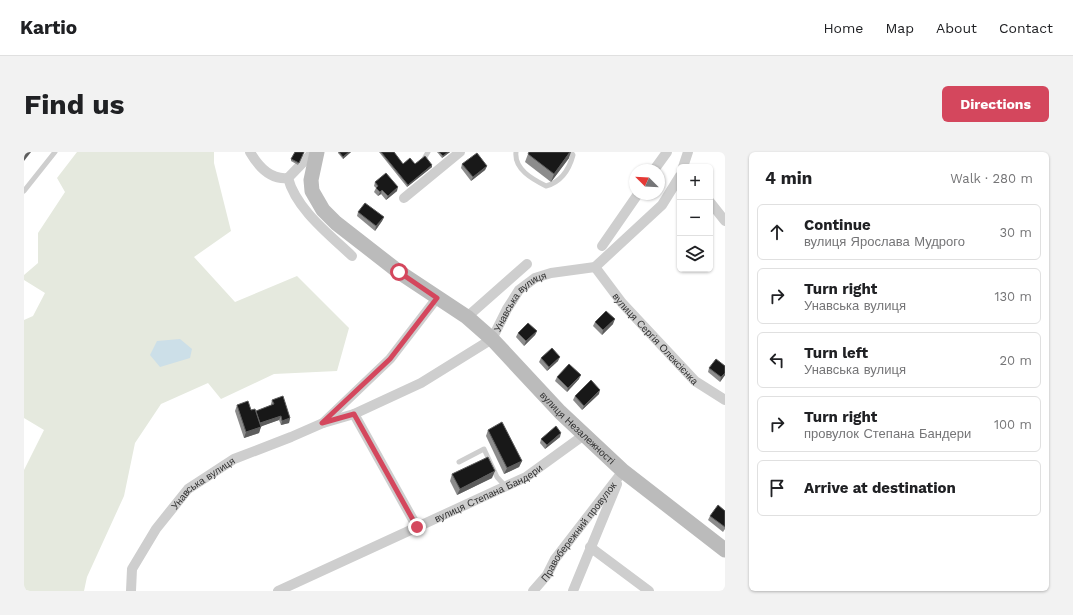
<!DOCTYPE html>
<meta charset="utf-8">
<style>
body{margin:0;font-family:"Work Sans",sans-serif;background:#f2f2f2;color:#202124}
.controls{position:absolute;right:12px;top:12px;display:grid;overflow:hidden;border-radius:6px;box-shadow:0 1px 3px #0004}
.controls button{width:36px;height:36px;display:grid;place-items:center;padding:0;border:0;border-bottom:1px solid #e0e0e0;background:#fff;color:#202124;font:20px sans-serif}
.compass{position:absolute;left:605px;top:12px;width:36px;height:36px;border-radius:50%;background:#fff;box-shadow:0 1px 3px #0004;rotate:294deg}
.stop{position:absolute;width:12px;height:12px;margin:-9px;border:3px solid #d4475d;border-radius:50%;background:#fff}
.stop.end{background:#d4475d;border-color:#fff;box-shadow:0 1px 4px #0008}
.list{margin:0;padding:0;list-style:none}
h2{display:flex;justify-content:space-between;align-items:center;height:52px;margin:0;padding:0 16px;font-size:17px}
h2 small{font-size:13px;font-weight:400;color:#757577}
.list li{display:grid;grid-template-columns:26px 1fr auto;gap:12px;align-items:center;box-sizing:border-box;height:56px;margin:0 8px 8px;padding:0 8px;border:1px solid #e0e0e0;border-radius:6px}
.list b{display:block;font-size:15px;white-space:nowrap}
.list p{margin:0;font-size:13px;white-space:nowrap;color:#757577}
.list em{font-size:13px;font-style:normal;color:#757577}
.icon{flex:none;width:22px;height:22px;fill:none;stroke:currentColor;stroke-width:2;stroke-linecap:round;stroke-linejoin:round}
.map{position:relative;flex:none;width:701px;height:439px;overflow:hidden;border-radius:6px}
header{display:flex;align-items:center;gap:24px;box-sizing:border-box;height:56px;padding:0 20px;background:#fff;border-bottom:1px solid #e0e0e0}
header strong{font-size:19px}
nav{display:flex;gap:22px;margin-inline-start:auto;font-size:14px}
.intro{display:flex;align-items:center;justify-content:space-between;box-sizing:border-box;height:96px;padding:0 24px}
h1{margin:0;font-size:28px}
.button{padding:10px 18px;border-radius:6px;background:#d4475d;color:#fff;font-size:14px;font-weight:700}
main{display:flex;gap:24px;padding:0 24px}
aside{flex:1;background:#fff;border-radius:6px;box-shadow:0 1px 3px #0004}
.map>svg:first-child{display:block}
.green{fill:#e5e9de}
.water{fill:#ccdfe8}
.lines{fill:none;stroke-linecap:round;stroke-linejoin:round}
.lane{stroke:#cecece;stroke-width:5}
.street{stroke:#cecece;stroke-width:10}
.secondary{stroke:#bbb;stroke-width:15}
.wall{fill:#8c8c8c}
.shaded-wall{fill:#5d5d5d}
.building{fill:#181818;stroke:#5d5d5d}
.route{stroke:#d4475d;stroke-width:5}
.labels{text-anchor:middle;stroke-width:4;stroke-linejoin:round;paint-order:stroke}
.street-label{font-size:10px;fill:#313131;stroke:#fff}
</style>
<header>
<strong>Kartio</strong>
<nav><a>Home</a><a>Map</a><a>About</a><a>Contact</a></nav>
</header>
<div class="intro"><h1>Find us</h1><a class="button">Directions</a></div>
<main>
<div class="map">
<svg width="701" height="439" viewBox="0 0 701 439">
<rect width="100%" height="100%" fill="#fff"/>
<!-- green -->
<polygon class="green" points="53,0 190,0 190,11 207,79 170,105 211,150 273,124 325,176 313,219 250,222 197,247 184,231 137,252 111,291 100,344 63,425 60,439 0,439 0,318 20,278 0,266 0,168 9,164 21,141 0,128 0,123 14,111 14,81 41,40 33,26"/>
<!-- water -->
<polygon class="water" points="156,187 168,197 166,206 136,215 126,203 133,189"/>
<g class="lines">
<!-- lane -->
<g class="lane">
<path d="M492 0C490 17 508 27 522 34 537 30 545 18 549 3L547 0"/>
<polyline points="401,5 404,0"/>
<polyline points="0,39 31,0"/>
<polyline points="435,310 460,297 473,325 482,335"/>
</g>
<!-- street -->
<g class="street">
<path d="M226 0C234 14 246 28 264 26 272 57 306 83 328 104"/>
<polyline points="659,15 664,0"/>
<polyline points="630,18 643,0"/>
<polyline points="264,26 289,0"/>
<polyline points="380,46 436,0"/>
<polyline points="686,50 701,69"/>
<polyline points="578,94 614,42"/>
<path id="s1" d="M571 115 598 151 671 229 701 248"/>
<polyline points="443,165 503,112"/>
<polyline points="330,262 393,375"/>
<path id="s2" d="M299 271 330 262 397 231 468 187 483 157 495 138 511 126 527 121 571 115 638 53 656 24"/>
<polyline points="566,395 625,439"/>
<path id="s3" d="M107 439 108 417 132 377 164 337 210 307 267 285 299 271 366 207 413 146"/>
<path id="s4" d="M254 439 502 325 560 283"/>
<path id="s5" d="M509 439 523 423 531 407 599 319"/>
<polyline points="549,439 593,332"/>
</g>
<!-- secondary -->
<path class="secondary" id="s6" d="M293 0 287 28 288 39 299 58 312 71 375 120 443 165 468 187 536 260 599 319 701 398"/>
</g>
<!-- wall -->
<g class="wall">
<polygon points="280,0 274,13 267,9 267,7"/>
<polygon points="314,0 327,0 319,7 314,1"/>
<polygon points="355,0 370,0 379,12 408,13 408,15 383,35"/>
<polygon points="413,0 426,0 418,6"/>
<polygon points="504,2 545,6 527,30 501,10"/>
<polygon points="438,12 463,14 461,18 447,29 437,16"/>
<polygon points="351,30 373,39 362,48 357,42 354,44 350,40 352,36 350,34"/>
<polygon points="334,60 360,65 358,69 351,79 333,64"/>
<polygon points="571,170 589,172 578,183 569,174"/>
<polygon points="513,179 511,183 500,194 492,185 494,181"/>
<polygon points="517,206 534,209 523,219 515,210"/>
<polygon points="701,214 701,223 696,230 684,220 685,216"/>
<polygon points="533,225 555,227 543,240 531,229"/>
<polygon points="575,242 558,258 549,248 551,244"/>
<polygon points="248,248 266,266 265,271 257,273 255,268 237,274 235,281 220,286 211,259 213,253 227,258 232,259 247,253 247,252"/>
<polygon points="464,278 498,309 495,315 480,322 462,284"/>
<polygon points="536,285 521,297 516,291 517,287"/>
<polygon points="428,322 468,326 433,343 426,329"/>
<polygon points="701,359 701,377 699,380 684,368 686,364"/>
</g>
<!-- shaded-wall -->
<g class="shaded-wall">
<polygon points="1,0 7,0 0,9 0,1"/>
<polygon points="325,0 327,0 319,7 319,5"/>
<polygon points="424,0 426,0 418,6 419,4"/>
<polygon points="546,0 547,0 545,6 527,30 530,22"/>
<polygon points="408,13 408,15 383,35 384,33"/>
<polygon points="463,14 461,18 447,29 449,25"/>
<polygon points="374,35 373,39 362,48 364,44"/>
<polygon points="358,38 357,42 354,44 356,40"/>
<polygon points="360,65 358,69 351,79 352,74"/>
<polygon points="591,167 589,172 578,183 579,178"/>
<polygon points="513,179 511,183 500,194 502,189"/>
<polygon points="536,205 534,209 523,219 525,215"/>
<polygon points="701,221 701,223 696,230 697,225"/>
<polygon points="557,223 555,227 543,240 544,236"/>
<polygon points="576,238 575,242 558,258 560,254"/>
<polygon points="257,264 255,268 233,276 234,271"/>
<polygon points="266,266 265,271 257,273 258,269"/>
<polygon points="237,275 235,281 220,286 222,280"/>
<polygon points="537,281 536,285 521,297 523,293"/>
<polygon points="498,309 495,315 480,322 483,316"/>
<polygon points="471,319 468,326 433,343 436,337"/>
</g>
<!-- building -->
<g class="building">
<polygon points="271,0 280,0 275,11 267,7"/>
<polygon points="315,0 325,0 319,5"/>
<polygon points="357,0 370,0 379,12 386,6 391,12 401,4 408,13 384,33"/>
<polygon points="415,0 424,0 419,4"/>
<polygon points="505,0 546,0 530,22 504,2"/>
<polygon points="453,1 463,14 449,25 438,12"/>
<polygon points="362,21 374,35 364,44 358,38 356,40 352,36 354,34 351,30"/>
<polygon points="341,51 360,65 352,74 334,60"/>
<polygon points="582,159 591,167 579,178 571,170"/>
<polygon points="504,171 513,179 502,189 494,181"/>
<polygon points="528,196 536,205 525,215 517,206"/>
<polygon points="692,207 701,214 701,221 697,225 685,216"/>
<polygon points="545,212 557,223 544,236 533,225"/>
<polygon points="567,228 576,238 560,254 551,244"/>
<polygon points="259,244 266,266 258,269 257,264 236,271 232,259 250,252 248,248"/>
<polygon points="224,249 227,258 231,257 237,275 222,280 213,253"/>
<polygon points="478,270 498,309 483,316 464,278"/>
<polygon points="532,274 537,281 523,293 517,287"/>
<polygon points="464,305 471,319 436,337 428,322"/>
<polygon points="694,353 701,359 701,375 686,364"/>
</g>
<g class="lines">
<!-- route -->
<polyline class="route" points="375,120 413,146 366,207 298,271 330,262 393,375"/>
</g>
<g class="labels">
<!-- street labels -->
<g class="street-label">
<text dy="4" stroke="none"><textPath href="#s2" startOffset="238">Унавська вулиця</textPath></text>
<text dy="4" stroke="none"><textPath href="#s1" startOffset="94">вулиця Сергія Олексієнка</textPath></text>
<text dy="4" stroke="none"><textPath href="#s6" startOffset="398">вулиця Незалежності</textPath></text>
<text dy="4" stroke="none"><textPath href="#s3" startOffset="135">Унавська вулиця</textPath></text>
<text dy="4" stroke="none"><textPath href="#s4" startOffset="232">вулиця Степана Бандери</textPath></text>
<text dy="4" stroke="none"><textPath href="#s5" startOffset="75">Правобережний провулок</textPath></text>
</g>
</g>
</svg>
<div class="controls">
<button>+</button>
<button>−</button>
<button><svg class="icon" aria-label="layers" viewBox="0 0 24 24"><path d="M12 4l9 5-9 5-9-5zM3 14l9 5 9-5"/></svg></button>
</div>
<svg class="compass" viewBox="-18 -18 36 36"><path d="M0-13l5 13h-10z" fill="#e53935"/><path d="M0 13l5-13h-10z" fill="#757577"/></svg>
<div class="stop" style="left:375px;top:120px"></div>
<div class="stop end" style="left:393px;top:375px"></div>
</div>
<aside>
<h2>4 min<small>Walk · 280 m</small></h2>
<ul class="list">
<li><svg class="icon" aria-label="ahead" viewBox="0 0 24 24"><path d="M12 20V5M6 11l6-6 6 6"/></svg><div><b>Continue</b><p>вулиця Ярослава Мудрого</p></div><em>30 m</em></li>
<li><svg class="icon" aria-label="right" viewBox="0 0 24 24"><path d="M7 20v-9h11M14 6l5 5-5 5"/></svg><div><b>Turn right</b><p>Унавська вулиця</p></div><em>130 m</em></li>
<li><svg class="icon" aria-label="left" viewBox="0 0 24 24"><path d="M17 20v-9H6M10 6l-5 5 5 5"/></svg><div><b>Turn left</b><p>Унавська вулиця</p></div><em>20 m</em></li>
<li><svg class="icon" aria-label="right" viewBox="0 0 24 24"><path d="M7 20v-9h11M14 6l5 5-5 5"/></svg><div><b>Turn right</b><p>провулок Степана Бандери</p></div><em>100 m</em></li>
<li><svg class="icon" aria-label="arrive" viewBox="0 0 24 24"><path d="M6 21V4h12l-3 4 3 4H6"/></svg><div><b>Arrive at destination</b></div></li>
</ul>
</aside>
</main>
